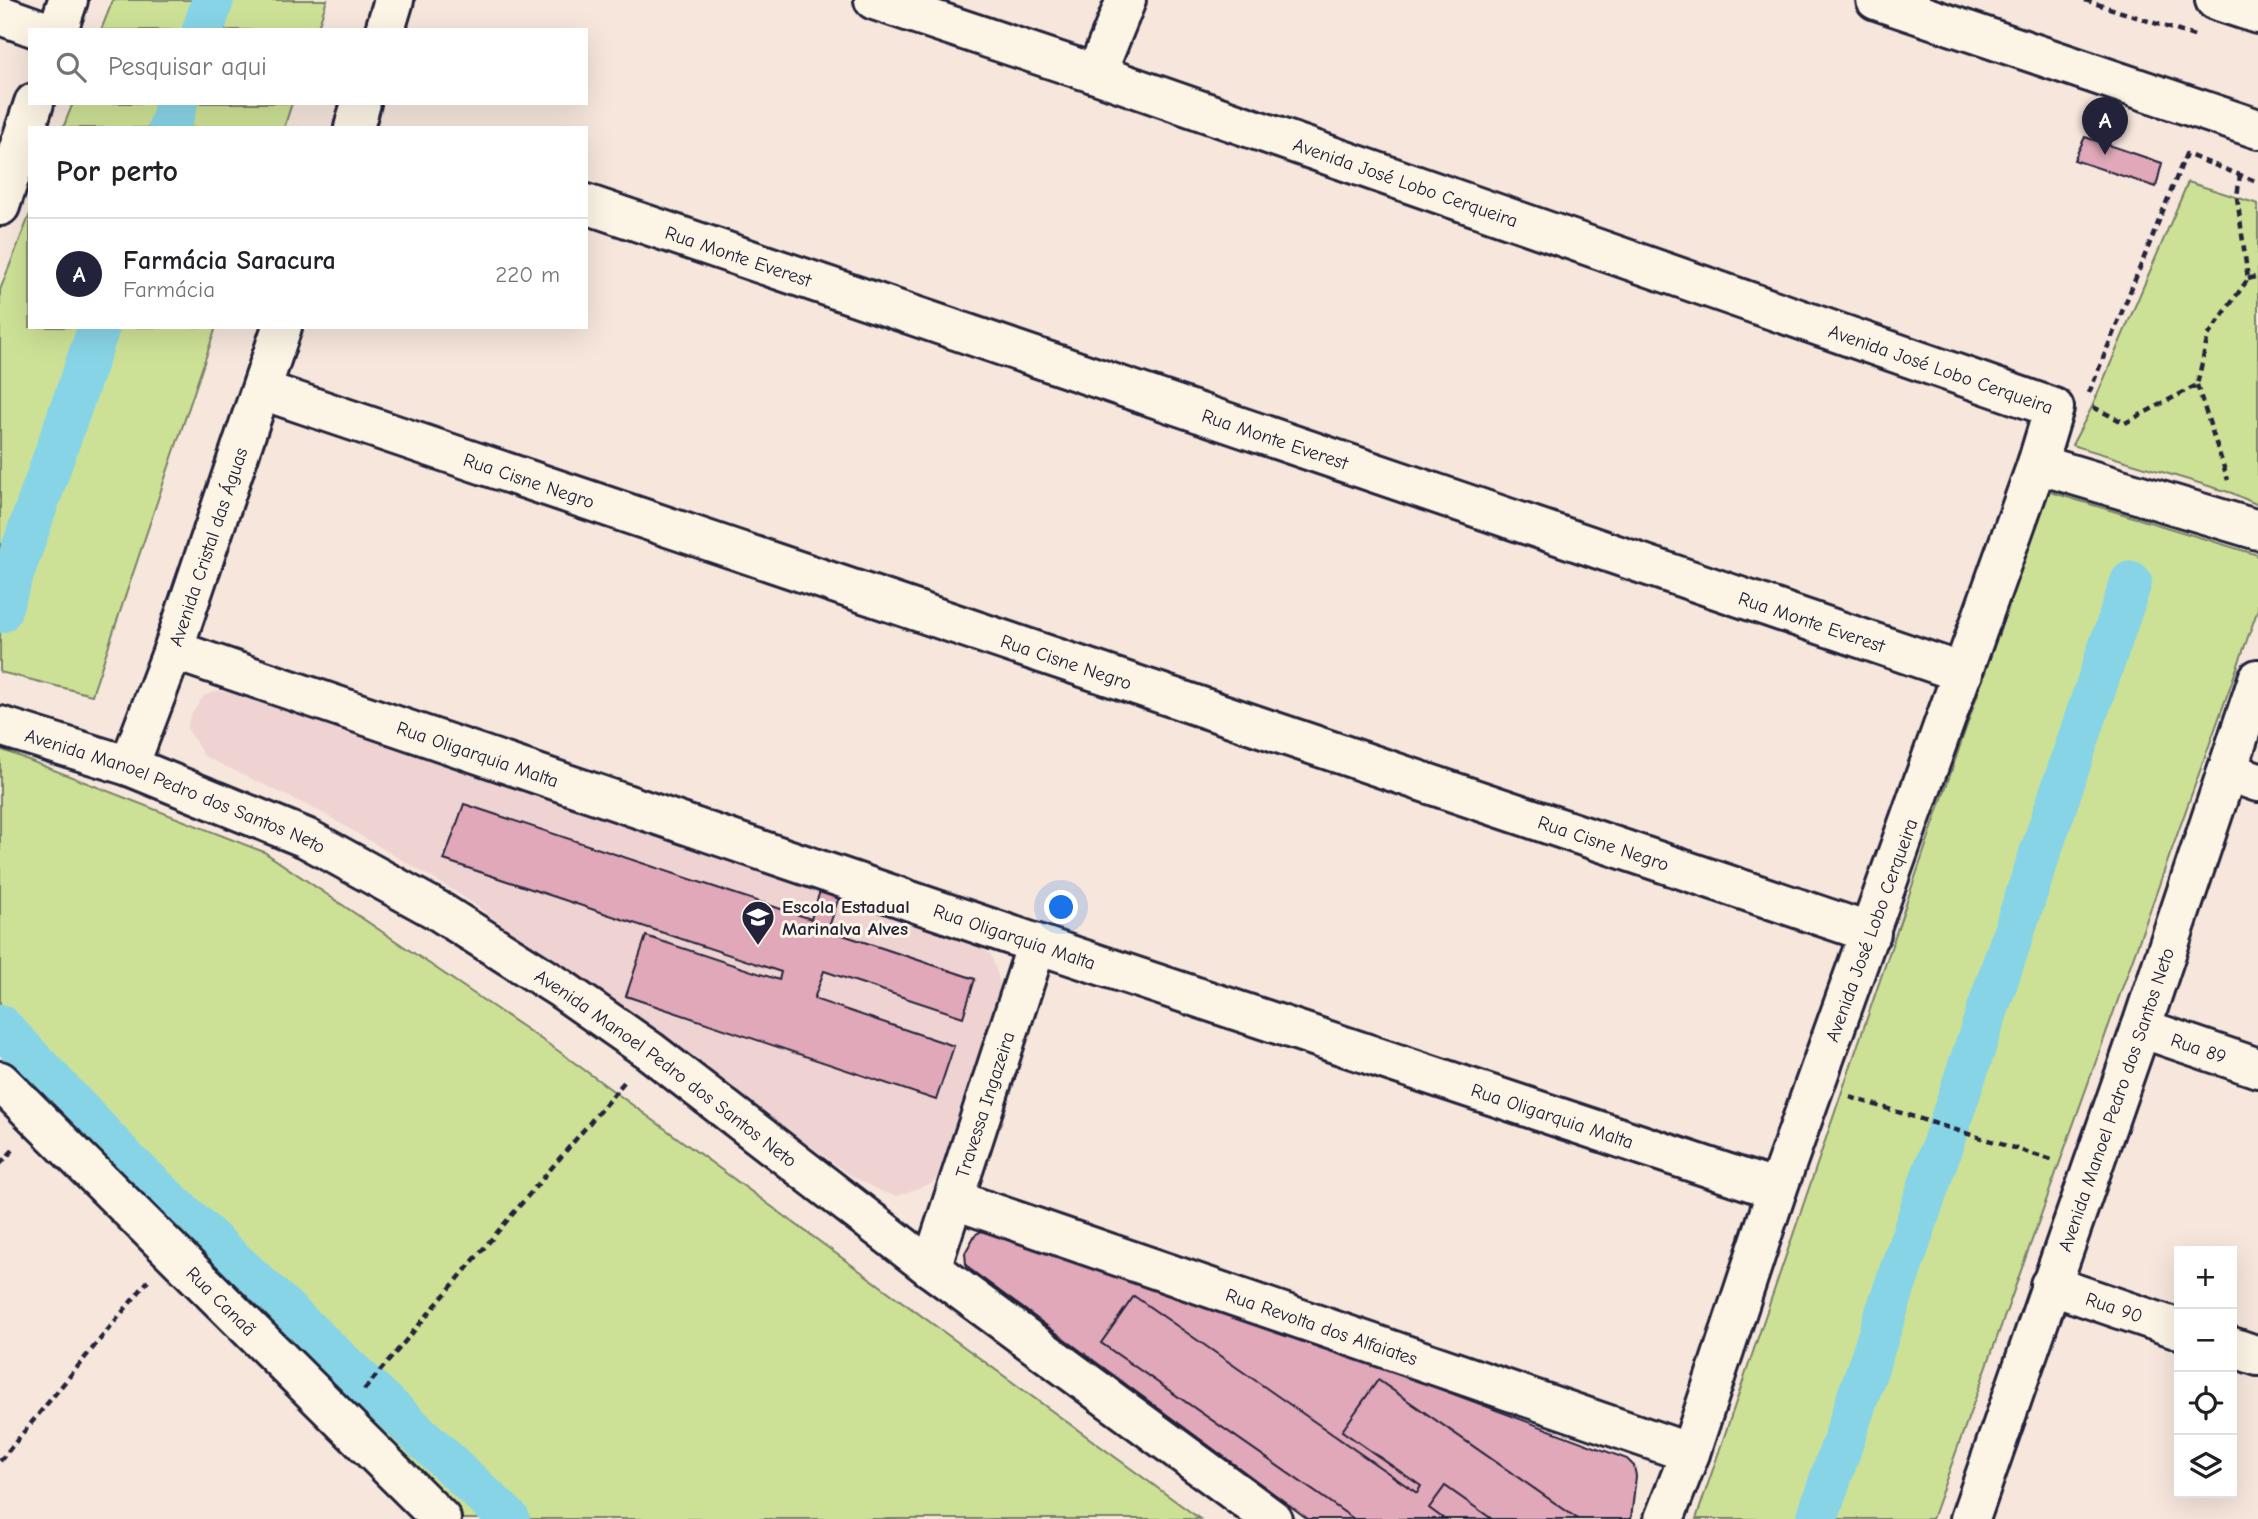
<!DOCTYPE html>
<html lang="pt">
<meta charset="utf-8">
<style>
body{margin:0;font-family:"Comic Neue",sans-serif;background:#f2f2f2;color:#202124}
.controls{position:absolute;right:21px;bottom:21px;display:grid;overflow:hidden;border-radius:0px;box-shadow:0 7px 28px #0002}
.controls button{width:63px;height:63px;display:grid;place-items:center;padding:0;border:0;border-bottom:2px solid #e0e0e0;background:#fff;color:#202124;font:35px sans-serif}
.you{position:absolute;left:1062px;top:908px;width:24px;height:24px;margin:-18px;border:5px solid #fff;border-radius:50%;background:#1a73e8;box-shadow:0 0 0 10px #1a73e833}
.badge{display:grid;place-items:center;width:46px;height:46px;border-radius:50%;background:#22223b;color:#fff;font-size:23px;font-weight:700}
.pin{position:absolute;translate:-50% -58px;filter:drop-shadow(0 2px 4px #0008)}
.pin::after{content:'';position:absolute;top:37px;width:24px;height:21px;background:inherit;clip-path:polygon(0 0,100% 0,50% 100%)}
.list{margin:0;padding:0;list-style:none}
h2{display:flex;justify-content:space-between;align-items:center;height:91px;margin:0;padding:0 28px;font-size:30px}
h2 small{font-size:23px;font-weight:400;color:#757577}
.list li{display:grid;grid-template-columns:46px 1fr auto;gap:21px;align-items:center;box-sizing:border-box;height:112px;padding:0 28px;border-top:2px solid #e0e0e0}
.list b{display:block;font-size:26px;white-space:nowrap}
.list p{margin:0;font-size:23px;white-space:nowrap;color:#757577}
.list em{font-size:23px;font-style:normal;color:#757577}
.icon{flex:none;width:38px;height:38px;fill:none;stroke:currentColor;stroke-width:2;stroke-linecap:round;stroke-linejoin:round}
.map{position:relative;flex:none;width:2258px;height:1519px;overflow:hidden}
.search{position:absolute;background:#fff;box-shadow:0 7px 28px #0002;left:28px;top:28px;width:560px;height:77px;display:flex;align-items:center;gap:18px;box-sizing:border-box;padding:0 24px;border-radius:0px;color:#757577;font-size:26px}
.panel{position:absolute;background:#fff;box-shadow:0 7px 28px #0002;left:28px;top:126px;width:560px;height:203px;border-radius:0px}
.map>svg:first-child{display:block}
.built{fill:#efd3d2}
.green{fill:#cde196;stroke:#788268;stroke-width:2}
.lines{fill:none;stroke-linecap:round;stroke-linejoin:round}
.canal{stroke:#87d4e7;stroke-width:42}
.building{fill:#e0a8b9;stroke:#22223b;stroke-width:2}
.street-casing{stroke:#22223b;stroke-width:44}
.secondary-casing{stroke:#22223b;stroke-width:44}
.primary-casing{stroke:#22223b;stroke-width:44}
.path{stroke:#22223b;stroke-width:4.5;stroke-dasharray:7 5;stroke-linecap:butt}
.street{stroke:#fcf5e5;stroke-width:38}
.secondary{stroke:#fcf5e5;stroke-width:38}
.primary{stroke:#fcf5e5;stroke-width:38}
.labels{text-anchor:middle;stroke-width:6;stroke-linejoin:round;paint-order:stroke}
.street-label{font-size:19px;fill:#22223b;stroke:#fcf5e5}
.poi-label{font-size:19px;font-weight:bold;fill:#22223b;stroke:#fcf5e5;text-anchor:start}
</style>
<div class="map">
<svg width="2258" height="1519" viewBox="0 0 2258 1519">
<rect width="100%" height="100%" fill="#f6e6dc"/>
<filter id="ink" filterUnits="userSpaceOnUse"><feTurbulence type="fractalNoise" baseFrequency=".0143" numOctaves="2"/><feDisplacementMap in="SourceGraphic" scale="14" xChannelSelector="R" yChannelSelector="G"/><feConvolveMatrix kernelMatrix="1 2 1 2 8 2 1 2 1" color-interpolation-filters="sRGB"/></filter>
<g filter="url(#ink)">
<!-- built -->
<polygon class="built" points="217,691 232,693 574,810 971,939 991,955 1004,994 951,1162 932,1183 897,1196 882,1192 853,1177 461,895 321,812 204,756 187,728 191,715 204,696"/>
<!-- green -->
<g class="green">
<polygon points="113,0 327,0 317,30 101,30"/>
<polygon points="73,103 292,103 284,128 63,128"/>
<polygon points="2188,182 2258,204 2258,505 2232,493 2072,445 2092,407"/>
<polygon points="30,214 30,327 216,327 92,695 0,672 0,290"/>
<polygon points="2047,491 2258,555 2258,609 1932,1519 1696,1519"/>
<polygon points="0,749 264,852 557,1050 1200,1519 463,1519 52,1105 0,1049"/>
</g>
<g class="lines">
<!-- canal -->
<g class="canal">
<polyline points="203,30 213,0"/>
<polyline points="169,128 177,103"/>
<polyline points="0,612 99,327"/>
<polyline points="0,1025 129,1163 509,1519"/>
<polyline points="1817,1519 2131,582"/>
</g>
</g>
<!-- building -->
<g class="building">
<polygon points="2085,137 2162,163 2156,187 2074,160"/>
<polygon points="464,804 811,919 820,891 839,897 828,930 975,979 963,1017 824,971 814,999 954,1046 936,1100 626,996 646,936 779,980 781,972 444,860"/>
<polygon points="1003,1226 1627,1459 1634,1466 1636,1476 1631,1519 1308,1519 971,1270 966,1264 965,1253 975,1235 988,1227"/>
<polygon points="1134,1296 1417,1493 1421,1486 1342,1431 1378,1380 1578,1519 1492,1519 1445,1486 1429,1508 1444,1519 1354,1519 1101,1343"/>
</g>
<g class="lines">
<defs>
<g id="street">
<path id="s1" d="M874 0 1096 74 2054 408 2037 464 1777 1190 1690 1453 1664 1519"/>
<polyline points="0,15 42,30"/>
<polyline points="58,30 68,0"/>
<polyline points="385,30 394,0"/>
<polyline points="1096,74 1126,0"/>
<polyline points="354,128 361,103"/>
<path id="s2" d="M586 204 1963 673"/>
<polyline points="0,206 34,103"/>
<path id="s3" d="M262 390 1871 933"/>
<polyline points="2037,464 2258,530"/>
<path id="s4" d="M173 650 1037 944 1777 1190"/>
<path id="s5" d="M129 766 173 650 282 327"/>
<polyline points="2227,771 2258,782"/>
<path id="s6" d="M2141 1028 2258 1068"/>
<path id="s7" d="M0 1081 441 1519"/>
<path id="s8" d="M955 1200 1690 1453"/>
<path id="s9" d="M931 1268 1037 944"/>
<path id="s10" d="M2050 1285 2179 1329"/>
<polyline points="2232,1347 2258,1356"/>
</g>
<g id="secondary">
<path id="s11" d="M0 726 129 766 306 838 437 910 560 988 650 1051 931 1268 1272 1519"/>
<path id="s12" d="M1970 1519 2141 1028 2258 679"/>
</g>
<g id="primary">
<polyline points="1876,0 2258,129"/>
<polyline points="2215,0 2258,14"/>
</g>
</defs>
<!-- street casing -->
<use href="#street" class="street-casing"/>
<!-- secondary casing -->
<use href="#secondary" class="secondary-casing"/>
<!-- primary casing -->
<use href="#primary" class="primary-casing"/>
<!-- path -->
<g class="path">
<polyline points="2085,0 2194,36"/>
<polyline points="2248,279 2258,276"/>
<polyline points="2197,385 2228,480"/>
<polyline points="2089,393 2186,154 2258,182"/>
<polyline points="2093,407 2125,423 2197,385 2208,336 2248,279 2237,197 2240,175"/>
<polyline points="1850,1097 2052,1160"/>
<polyline points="0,1164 13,1150"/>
<polyline points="364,1390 625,1081"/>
<polyline points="0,1461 148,1281"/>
</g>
<!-- street -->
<use href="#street" class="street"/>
<!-- secondary -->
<use href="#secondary" class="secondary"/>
<!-- primary -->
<use href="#primary" class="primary"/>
</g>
</g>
<!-- icons -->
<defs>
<symbol id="school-pin" viewBox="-11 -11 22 30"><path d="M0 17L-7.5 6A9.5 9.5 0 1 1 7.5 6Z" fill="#22223b" stroke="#fcf5e5"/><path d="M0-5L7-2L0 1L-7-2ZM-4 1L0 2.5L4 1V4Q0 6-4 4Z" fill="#fff"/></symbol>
</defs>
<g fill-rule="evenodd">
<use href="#school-pin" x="739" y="898" width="38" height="52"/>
</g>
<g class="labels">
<!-- street labels -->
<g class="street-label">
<text dy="7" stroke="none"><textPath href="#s1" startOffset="562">Avenida José Lobo Cerqueira</textPath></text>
<text dy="7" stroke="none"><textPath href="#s2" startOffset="161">Rua Monte Everest</textPath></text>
<text dy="7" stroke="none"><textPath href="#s1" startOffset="1129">Avenida José Lobo Cerqueira</textPath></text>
<text dy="7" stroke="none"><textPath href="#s2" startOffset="728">Rua Monte Everest</textPath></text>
<text dy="7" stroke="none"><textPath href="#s3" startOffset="282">Rua Cisne Negro</textPath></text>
<text dy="7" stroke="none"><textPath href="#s5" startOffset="233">Avenida Cristal das Águas</textPath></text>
<text dy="7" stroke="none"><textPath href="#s2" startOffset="1295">Rua Monte Everest</textPath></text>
<text dy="7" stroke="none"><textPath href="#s3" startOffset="849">Rua Cisne Negro</textPath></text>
<text dy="7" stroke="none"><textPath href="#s4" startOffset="322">Rua Oligarquia Malta</textPath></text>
<text dy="7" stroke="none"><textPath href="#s11" startOffset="187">Avenida Manoel Pedro dos Santos Neto</textPath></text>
<text dy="7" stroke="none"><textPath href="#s3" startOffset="1416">Rua Cisne Negro</textPath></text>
<text transform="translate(1871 930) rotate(-70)" y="7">Avenida José Lobo Cerqueira</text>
<text dy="7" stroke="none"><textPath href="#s4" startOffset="889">Rua Oligarquia Malta</textPath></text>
<text dy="7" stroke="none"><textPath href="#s6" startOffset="61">Rua 89</textPath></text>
<text dy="7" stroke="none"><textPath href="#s11" startOffset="754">Avenida Manoel Pedro dos Santos Neto</textPath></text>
<text dy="7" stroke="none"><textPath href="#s12" startOffset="444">Avenida Manoel Pedro dos Santos Neto</textPath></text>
<text dy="7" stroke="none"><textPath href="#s9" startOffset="172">Travessa Ingazeira</textPath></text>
<text dy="7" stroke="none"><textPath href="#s4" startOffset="1456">Rua Oligarquia Malta</textPath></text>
<text dy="7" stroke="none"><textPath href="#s7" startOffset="312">Rua Canaã</textPath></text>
<text dy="7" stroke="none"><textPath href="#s10" startOffset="68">Rua 90</textPath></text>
<text dy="7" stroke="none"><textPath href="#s8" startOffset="388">Rua Revolta dos Alfaiates</textPath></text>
</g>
<!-- poi labels -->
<g class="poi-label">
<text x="782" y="913">Escola Estadual<tspan x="782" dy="22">Marinalva Alves</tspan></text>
</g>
</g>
</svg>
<div class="controls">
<button>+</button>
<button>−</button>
<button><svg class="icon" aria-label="locate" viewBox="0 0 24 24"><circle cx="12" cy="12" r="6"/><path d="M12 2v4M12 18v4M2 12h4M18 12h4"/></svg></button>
<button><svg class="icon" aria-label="layers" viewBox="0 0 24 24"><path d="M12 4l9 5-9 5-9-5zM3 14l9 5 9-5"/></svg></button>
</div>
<div class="you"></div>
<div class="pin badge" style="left:2105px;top:155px">A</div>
<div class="search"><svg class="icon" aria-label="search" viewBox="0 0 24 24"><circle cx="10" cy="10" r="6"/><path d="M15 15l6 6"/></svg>Pesquisar aqui</div>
<section class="panel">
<h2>Por perto<small></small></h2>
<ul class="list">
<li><span class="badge">A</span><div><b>Farmácia Saracura</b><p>Farmácia</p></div><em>220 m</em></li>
</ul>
</section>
</div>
